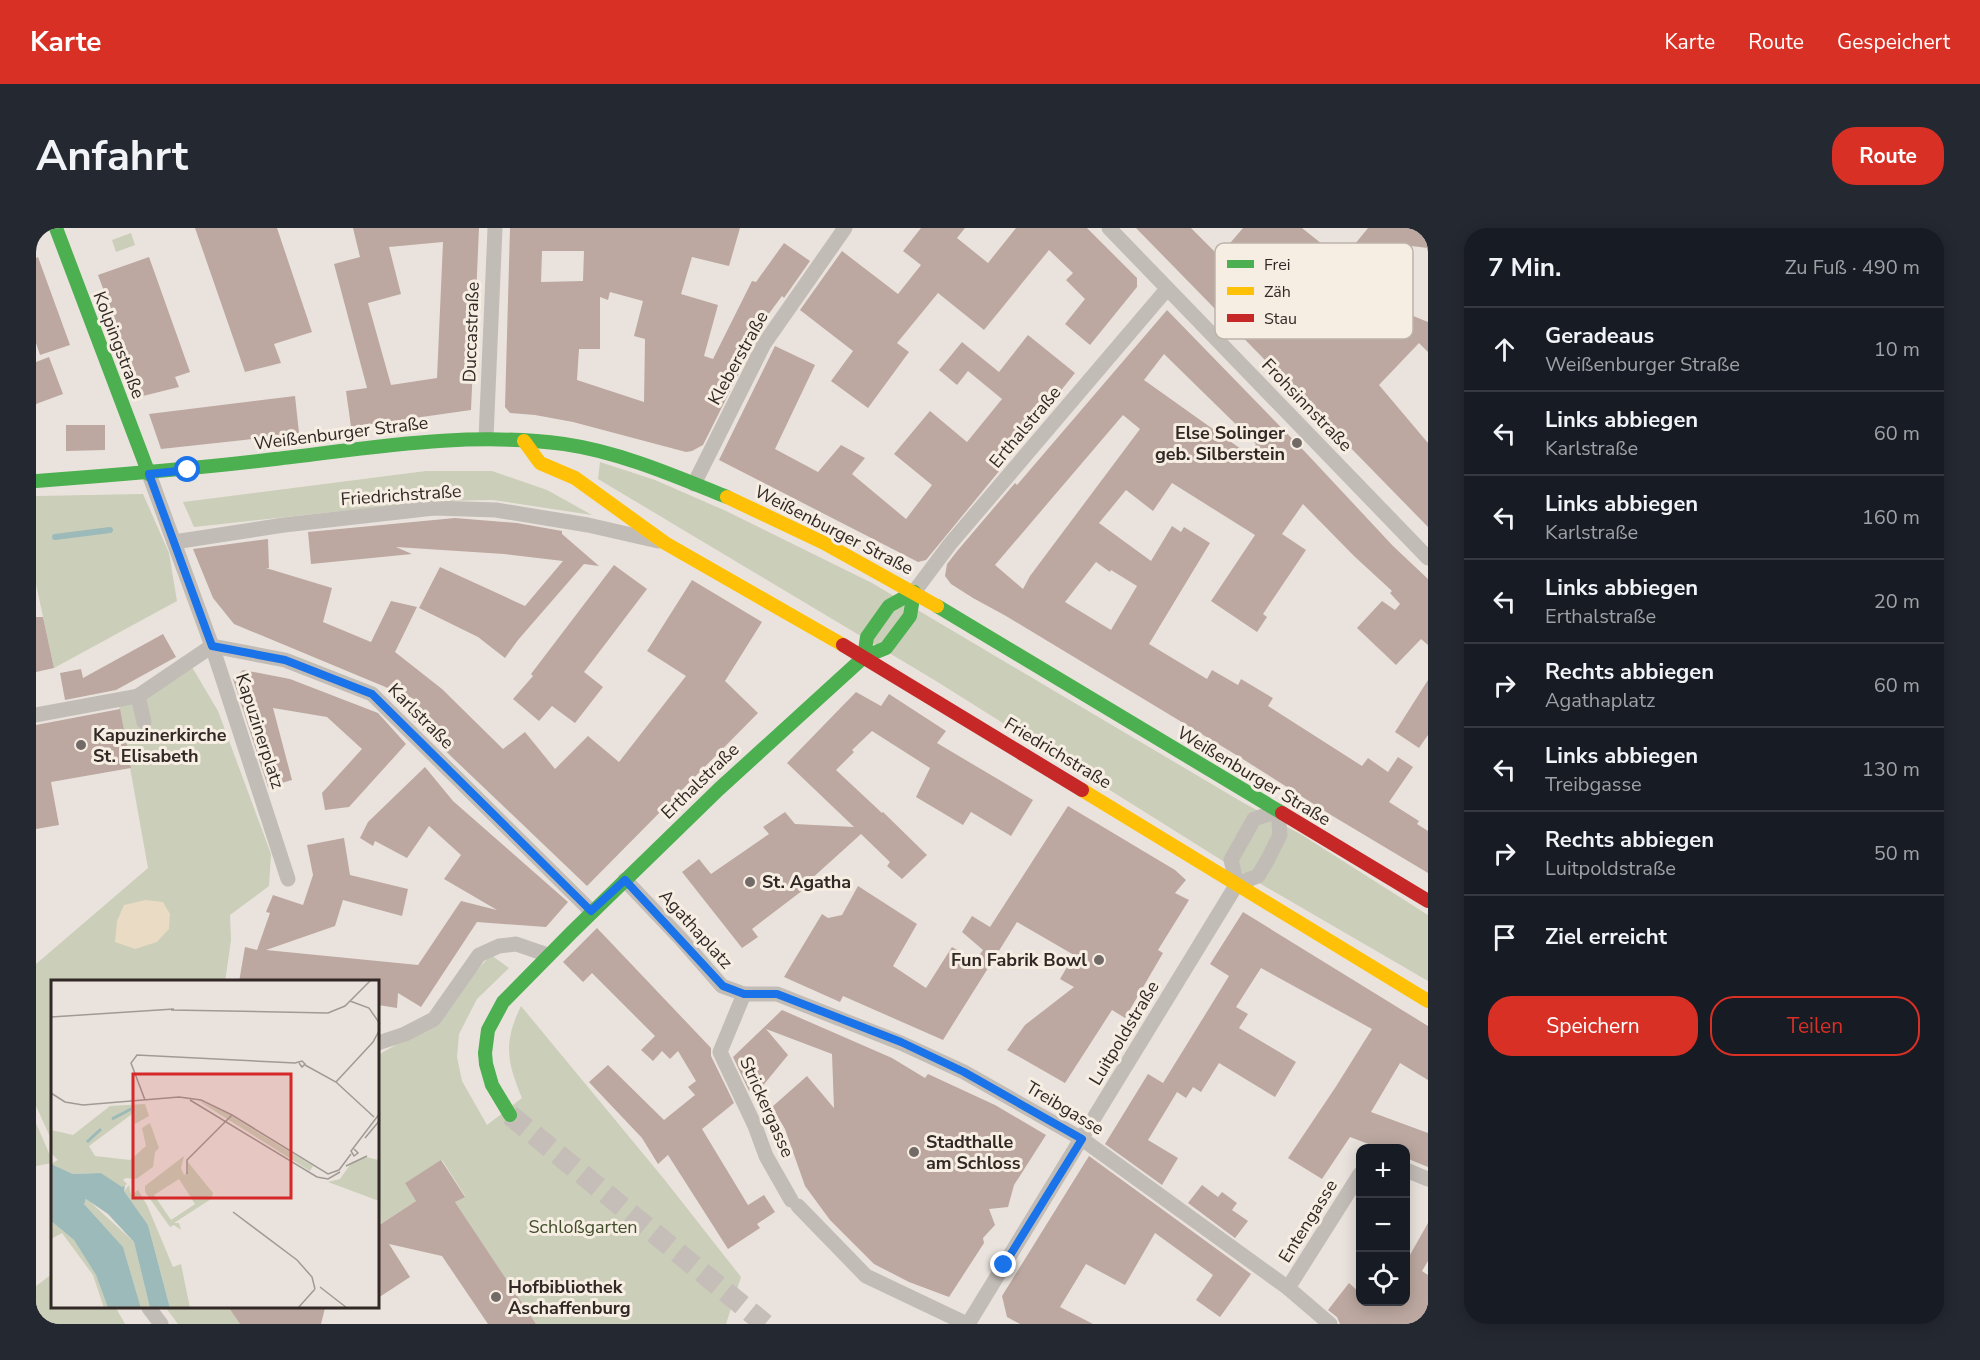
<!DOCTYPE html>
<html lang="de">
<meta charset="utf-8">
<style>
body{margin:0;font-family:"Nunito Sans",sans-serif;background:#242831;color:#f1f3f6}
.controls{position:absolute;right:18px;bottom:18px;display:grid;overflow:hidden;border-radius:12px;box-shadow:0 3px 15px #0003}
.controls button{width:54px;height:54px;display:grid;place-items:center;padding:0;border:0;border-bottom:2px solid #363941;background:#171b24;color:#f1f3f6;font:30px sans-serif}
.stop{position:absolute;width:18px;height:18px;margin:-14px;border:4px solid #1a73e8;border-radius:50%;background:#fff}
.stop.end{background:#1a73e8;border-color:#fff;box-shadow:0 2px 6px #0008}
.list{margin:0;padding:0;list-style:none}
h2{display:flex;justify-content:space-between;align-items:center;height:78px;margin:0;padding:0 24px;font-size:26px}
h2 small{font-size:20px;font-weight:400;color:#9ea1a6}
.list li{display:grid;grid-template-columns:39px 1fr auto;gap:18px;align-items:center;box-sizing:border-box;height:84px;padding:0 24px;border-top:2px solid #363941}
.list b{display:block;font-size:22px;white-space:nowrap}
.list p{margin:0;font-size:20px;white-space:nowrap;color:#9ea1a6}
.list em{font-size:20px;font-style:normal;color:#9ea1a6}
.actions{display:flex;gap:12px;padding:18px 24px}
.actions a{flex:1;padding:14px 0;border:2px solid #d93025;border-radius:24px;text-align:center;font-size:21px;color:#d93025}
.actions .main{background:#d93025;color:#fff}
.icon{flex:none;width:33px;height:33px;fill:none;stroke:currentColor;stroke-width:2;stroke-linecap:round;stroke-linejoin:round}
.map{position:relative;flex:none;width:1392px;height:1096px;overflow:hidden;border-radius:24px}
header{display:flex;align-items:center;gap:36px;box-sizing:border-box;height:84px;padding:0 30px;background:#d93025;color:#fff}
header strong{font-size:28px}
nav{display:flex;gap:33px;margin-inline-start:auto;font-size:21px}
.intro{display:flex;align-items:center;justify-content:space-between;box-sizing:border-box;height:144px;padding:0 36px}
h1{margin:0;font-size:42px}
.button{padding:15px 27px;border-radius:24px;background:#d93025;color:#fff;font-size:21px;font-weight:700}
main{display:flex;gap:36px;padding:0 36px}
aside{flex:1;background:#171b24;border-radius:24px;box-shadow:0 3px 15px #0003}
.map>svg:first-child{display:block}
.green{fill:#cbceb8}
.sand{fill:#e9dbc4}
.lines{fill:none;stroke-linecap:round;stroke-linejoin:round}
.stream{stroke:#9bbab9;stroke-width:6}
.building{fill:#bca8a0;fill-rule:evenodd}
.secondary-tunnel{stroke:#c5beb8;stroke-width:21;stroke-dasharray:21 10;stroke-linecap:butt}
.street{stroke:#c2bcb7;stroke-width:15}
.fast{stroke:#4caf50;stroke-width:14}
.slow{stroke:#ffc107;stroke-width:14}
.jam{stroke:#c62828;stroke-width:14}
.route{stroke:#1a73e8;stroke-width:8}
.poi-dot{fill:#726a66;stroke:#f7eee3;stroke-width:2}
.labels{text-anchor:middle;stroke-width:6;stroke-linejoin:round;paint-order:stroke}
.street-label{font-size:18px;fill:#322926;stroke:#f7eee3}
.poi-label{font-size:18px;font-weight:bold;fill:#322926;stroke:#f7eee3;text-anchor:start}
.park-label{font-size:18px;fill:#424e2b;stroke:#f7eee3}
.inset-river{fill:none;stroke:#9bbab9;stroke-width:3}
.inset-road{fill:none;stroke:#a09994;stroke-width:1.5}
.view{fill:#d62828;fill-opacity:0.15;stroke:#d62828;stroke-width:3}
.inset-edge{fill:none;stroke:#322926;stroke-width:3}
.key{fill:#f7eee3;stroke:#bcb3aa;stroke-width:1.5}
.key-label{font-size:16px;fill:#322926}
</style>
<header>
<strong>Karte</strong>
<nav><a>Karte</a><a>Route</a><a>Gespeichert</a></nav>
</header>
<div class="intro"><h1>Anfahrt</h1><a class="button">Route</a></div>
<main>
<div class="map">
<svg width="1392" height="1096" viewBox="0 0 1392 1096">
<rect width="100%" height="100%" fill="#eae3dd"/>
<!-- green -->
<g class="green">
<polygon points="95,5 99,17 80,24 76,12"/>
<polygon points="564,234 619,252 690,283 836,355 1206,574 1266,607 1392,687 1392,753 1206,645 900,453 562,251"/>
<polygon points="390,243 456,243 511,262 556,287 457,272 397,273 158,299 147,274"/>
<polygon points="107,266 133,325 141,373 18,440 0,356 0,268"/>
<polygon points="153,434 182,483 235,626 233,658 194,687 195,712 189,754 16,754 16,913 0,878 0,736 112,640 83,478"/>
<path d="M455 727 473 740 441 771 423 806 421 829 426 853 451 897 486 870C471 834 467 815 485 778L628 951 705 1049 690 1096H500L419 974 429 968 406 932 369 955 380 973 342 998V827L383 804Z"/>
<polygon points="0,895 16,932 16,935 0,938"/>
<polygon points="16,1046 16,1080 80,1080 89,1096 0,1096 0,1058"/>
<polygon points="130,1080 193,1080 204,1096 142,1096"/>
</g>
<!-- sand -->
<polygon class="sand" points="109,672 127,674 134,686 133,701 121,714 99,721 79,714 81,693 88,677"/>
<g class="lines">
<!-- stream -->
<polyline class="stream" points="19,309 74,302"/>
</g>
<!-- building -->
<g class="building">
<polygon points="159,0 241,0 276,104 238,116 245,135 209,144"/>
<path d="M317 0H443L435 182 315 199 310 163 331 160 298 36 324 29ZM407 14 401 150 355 157 332 75 365 66 353 19Z"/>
<path d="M474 0H704L693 38 656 29 645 66 682 77 668 128 677 131 716 53 720 54 748 15 774 33 748 70 746 68 717 107 721 109 667 217 656 223 650 224 537 194 499 187 474 185 469 179ZM506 23H548L547 53 505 54ZM574 64 607 73 598 108 609 111 608 174 541 152 543 121H564V69L572 72Z"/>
<polygon points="885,0 929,0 921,10 952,35 980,0 1051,0 1101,50 1101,59 1054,117 1029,96 1049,71 1030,52 1037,45 1013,22 948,102 902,65 861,115 873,124 832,180 795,153 817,123 764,82 806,23 862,66 885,37 867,23"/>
<polygon points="1100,0 1155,0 1183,28 1207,0 1266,0 1306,32 1332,0 1392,0 1392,20 1367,17 1355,33 1338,20 1317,47 1360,65 1355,79 1392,94 1392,124 1383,115 1343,157 1392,215 1392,299"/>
<polygon points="2,29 34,117 4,127 0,115 0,30"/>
<polygon points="113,29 154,144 139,149 143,159 107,168 62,47"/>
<path d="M1131 82 1272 227 1357 318 1392 351V417L1385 411 1360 437 1321 400 1346 373 1359 382 1364 376 1354 365 1356 363 1318 328 1267 276 1246 306 1270 322 1227 386 1231 389 1221 404 1175 373 1219 307 1136 255 1117 283 1090 262 1063 295 1115 333 1136 298 1145 304 1148 299 1174 315 1113 416 1171 451 1176 442 1202 457 1205 451 1237 470 1232 478 1326 538 1332 530 1352 544 1362 529 1377 539 1353 574 1383 593 1381 596 1392 603V645L1295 587 1202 528 970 388 937 370 915 356 909 348 911 336 922 322 979 255 981 257ZM1128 126 1220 216 1212 226 1108 152ZM1087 187 1104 201 994 348 987 361 959 337ZM1060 334 1074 344 1075 342 1101 358 1075 402 1029 374Z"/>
<polygon points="992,107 1039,145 962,241 964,242 890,332 882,334 683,232 739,118 779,137 739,221 782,244 805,217 829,230 816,246 870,291 896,257 858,226 894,183 931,214 966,171 932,143 921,157 903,142 926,114 963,144"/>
<polygon points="13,129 27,166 0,176 0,134"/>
<polygon points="259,168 263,205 208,212 125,221 113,186"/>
<polygon points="30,197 69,197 69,222 30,223"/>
<polygon points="419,290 481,295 526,303 526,306 563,338 548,336 482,412 469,430 442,409 383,380 404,339 489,378 527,333 468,326 360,319 376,326 275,336 272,304"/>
<polygon points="232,311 233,340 230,340 296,360 287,394 335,414 355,373 381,379 359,424 406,461 467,521 489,504 519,541 552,508 583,534 650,448 611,423 656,352 726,394 689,453 722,485 551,658 376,491 383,473 198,396 177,370 157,321"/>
<polygon points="578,337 611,361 548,444 567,459 539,495 516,478 503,493 477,471 497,448 495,446"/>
<polygon points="0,389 7,389 18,440 0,444"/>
<polygon points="127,406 140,429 80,462 29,472 24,445 45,441 47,450"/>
<polygon points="207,442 254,451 342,485 370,516 313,579 289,582 286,565 326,521 291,489 237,480 256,552 232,559 197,451"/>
<polygon points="1392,452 1392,507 1383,520 1359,504"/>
<polygon points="820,464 845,478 853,466 910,503 901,515 997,572 975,608 935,584 927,597 880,569 894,540 836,503 816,522 818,524 800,542 846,585 847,584 891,627 866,651 851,638 854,634 825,606 773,653 775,656 716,701 722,709 706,720 646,644 663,631 675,646 733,606 727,599 749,584 759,596 818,599 751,535"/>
<polygon points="84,481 95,540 15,554 23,597 0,601 0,497"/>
<polygon points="389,539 417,573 532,674 510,699 441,694 385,779 362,765 361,780 342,777 342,754 203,754 209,719 221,722 234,685 230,684 237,667 267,677 277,647 271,617 308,610 314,647 372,661 366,688 307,672 299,698 230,722 382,737 425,673 461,682 408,651 425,627 393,598 371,630 339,613 337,618 324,610 332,594"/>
<polygon points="1032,578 1139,642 1150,652 1139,665 1153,672 1122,722 1127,725 1089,790 1076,782 1029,855 971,822 989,797 1038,759 1024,751 1038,727 981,694 907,812 807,768 804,774 748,749 786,686 792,690 806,687 822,658 881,696 857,738 890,760 916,719 939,733 947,722 926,704 936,688 954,699"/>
<polygon points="1207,684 1392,798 1392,852 1364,835 1335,884 1392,905 1392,939 1370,930 1370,921 1346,921 1314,909 1286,951 1252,930 1299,860 1336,801 1225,740 1200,779 1212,786 1203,800 1260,834 1239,869 1183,835 1165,864 1157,859 1150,870 1141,864 1112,912 1142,930 1126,957 1069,916 1112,846 1127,855 1193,748 1174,736"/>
<polygon points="561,700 675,820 675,828 698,875 666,901 712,977 728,967 739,984 721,996 724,1000 692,1021 632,927 622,936 606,910 553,854 572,837 628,892 659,867 652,859 660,853 642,823 634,831 626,823 617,833 605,822 619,808 556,745 547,754 527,734"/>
<polygon points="746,782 856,830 889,850 892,846 959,877 1010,907 978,957 972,979 953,981 959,997 947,1010 948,1015 913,1069 873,1054 838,1036 794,992 769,958 749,901 736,879 771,848 798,880 796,826 730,801 752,827 725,860 722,855 713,863 697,829"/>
<polygon points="1053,928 1215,1046 1184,1089 1160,1072 1177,1047 1119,1005 1089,1057 1050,1036 1024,1079 1057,1096 984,1096 971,1089 966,1068"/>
<polygon points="405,932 429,969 419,974 500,1096 452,1096 406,1028 353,1016 374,1049 342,1070 342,998 380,973 369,955"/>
<polygon points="1166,957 1182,969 1186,964 1201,975 1196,982 1212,993 1199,1010 1152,975"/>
<polygon points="1392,995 1392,1033 1386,1043 1392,1047 1392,1096 1304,1096 1301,1089 1292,1082 1313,1055 1324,1065 1324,1074 1370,1074 1370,1034"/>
<polygon points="193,1080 289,1080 285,1096 204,1096"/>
</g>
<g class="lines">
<!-- secondary-tunnel -->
<polyline class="secondary-tunnel" points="474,887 729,1096"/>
<!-- street -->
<g class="street">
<polyline points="1073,0 1392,330"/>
<polyline points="450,210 459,0"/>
<polyline points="113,246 176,418 252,651"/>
<polyline points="658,256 728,116 809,0"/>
<polyline points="138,314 248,297 398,280 460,282 552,297 622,313"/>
<polyline points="878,364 914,316 1131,61"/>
<polyline points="176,418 249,432 336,466 555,683"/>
<polyline points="0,487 102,468"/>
<polyline points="108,494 102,468 176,418"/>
<polyline points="589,652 645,711 686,758 708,766 741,766 865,815 928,844 1046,911 1252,1060 1294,1096"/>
<polyline points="708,766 684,824 719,898 730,928 755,972"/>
<polyline points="342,815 369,806 398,791 443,727 463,718 480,716 512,727"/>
<polyline points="1370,942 1392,951"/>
<polyline points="762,978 830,1048 931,1096"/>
<polyline points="1252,1060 1324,946"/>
<polyline points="113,1080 125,1096"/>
<polyline points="932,1096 1201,656 1222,648 1232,631 1244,607 1242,583 1218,591 1195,632 1201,656"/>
</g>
<!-- fast -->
<g class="fast">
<polyline points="20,0 113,246"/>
<path d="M0 253C80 247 159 241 239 231 335 220 430 203 528 216 584 224 639 248 691 269"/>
<polyline points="901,378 1246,585"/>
<polyline points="828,429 831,409 853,378 878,364"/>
<polyline points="474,887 456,857 450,836 449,825 452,802 467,774 536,704 683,561 828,429 850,420 874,388 878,364"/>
</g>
<!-- slow -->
<g class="slow">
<polyline points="488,213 504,235 539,250 629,315 807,417"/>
<polyline points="691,269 788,315 901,378"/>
<polyline points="1046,562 1392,773"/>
</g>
<!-- jam -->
<g class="jam">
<polyline points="807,417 1046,562"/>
<polyline points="1246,585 1392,673"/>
</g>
</g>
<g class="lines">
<!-- route -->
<polyline class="route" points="152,242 113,246 176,418 249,432 336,466 555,683 589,652 687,758 708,766 741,766 865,814 928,844 1046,911 968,1037"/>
</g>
<!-- markers -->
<g class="poi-dot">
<circle cx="1261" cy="215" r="6"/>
<circle cx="45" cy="517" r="6"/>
<circle cx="714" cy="654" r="6"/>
<circle cx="1063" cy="732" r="6"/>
<circle cx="878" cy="924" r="6"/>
<circle cx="460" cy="1069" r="6"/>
</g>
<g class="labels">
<!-- street labels -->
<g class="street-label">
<text transform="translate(435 104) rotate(-88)" y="6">Duccastraße</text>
<text transform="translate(83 117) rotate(69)" y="6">Kolpingstraße</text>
<text transform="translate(702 130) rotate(-61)" y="6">Kleberstraße</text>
<text transform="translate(1271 177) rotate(46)" y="6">Frohsinnstraße</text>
<text transform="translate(989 199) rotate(-50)" y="6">Erthalstraße</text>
<text transform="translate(305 205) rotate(-7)" y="6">Weißenburger Straße</text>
<text transform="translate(365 267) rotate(-4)" y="6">Friedrichstraße</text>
<text transform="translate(798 302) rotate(27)" y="6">Weißenburger Straße</text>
<text transform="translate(385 488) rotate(45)" y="6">Karlstraße</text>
<text transform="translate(224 503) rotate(72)" y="6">Kapuzinerplatz</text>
<text transform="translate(1022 525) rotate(31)" y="6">Friedrichstraße</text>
<text transform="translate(1218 548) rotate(31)" y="6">Weißenburger Straße</text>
<text transform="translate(664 553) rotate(-44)" y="6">Erthalstraße</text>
<text transform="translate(660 701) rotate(48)" y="6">Agathaplatz</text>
<text transform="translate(1088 805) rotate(-59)" y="6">Luitpoldstraße</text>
<text transform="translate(731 879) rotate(66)" y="6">Strickergasse</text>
<text transform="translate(1029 880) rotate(31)" y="6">Treibgasse</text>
<text transform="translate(1272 993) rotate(-58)" y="6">Entengasse</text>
</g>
<!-- poi labels -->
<g class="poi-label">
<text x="1249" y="211" text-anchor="end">Else Solinger<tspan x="1249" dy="21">geb. Silberstein</tspan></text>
<text x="57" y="513">Kapuzinerkirche<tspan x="57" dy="21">St. Elisabeth</tspan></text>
<text x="726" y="660">St. Agatha</text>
<text x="1051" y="738" text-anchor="end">Fun Fabrik Bowl</text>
<text x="890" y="920">Stadthalle<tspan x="890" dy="21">am Schloss</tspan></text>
<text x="472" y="1065">Hofbibliothek<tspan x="472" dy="21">Aschaffenburg</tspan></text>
</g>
<!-- park labels -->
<g class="park-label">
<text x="547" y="1005">Schloßgarten</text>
</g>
</g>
<!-- overview -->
<g transform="translate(15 752)">
<rect width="328" height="328" fill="#eae3dd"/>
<path d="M146 120 177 134 262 186 259 191ZM94 124 98 136 84 144 81 134 38 166 44 176 79 180 95 166 91 148 99 143 108 168 104 172 102 187 85 199 75 198 72 200 76 204 71 208 50 193 22 194 0 184 7 180 0 173V150L22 155 59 126ZM133 176 130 188 133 195 137 192V182L162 213 160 219 123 243H128L130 250 123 245 119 247 94 212V206ZM128 199 144 224 120 240 103 215ZM315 177 328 180V221L277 202 289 199 301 182ZM78 205 80 215 87 210 96 225 122 287 130 284 139 328H119L97 245 73 211ZM36 219 83 262 99 328H90L72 267 32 223ZM0 241 23 260 45 295 57 328H53L42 295 11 253 0 259Z" fill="#cbceb8" fill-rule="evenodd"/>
<path d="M0 184 22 194 50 193 71 207 74 206 73 211 97 245 119 328H99L83 262 57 234 35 219 33 224 72 267 90 328H57L45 295 23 260 0 241Z" fill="#9bbab9"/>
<path class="inset-river" d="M61 139 80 129M36 162 50 149"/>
<path class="inset-road" d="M299 21 318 28 329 44M120 30 277 33 294 26 320 0M0 37 123 29M254 85 285 102 323 137M285 102 322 62 329 49M0 113 14 122 32 125 128 117 150 120 181 135 277 194 288 190 300 174M94 120 80 83 86 75 244 83 251 81 254 84 251 87 248 83M139 120 266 197 277 199 289 192M314 158 329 140M303 169 307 173 303 176 300 171 329 133M295 186 316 176M136 194V180L181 135M182 232 246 280 261 297 264 309M269 307 296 328M247 328 264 309"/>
<path class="view" d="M82 94H240V218H82Z"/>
<rect width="328" height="328" class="inset-edge"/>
</g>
<!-- legend -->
<rect x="1179" y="15" width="198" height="96" rx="9" class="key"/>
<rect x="1191" y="32" width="27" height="8" fill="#4caf50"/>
<rect x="1191" y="59" width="27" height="8" fill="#ffc107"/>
<rect x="1191" y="86" width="27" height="8" fill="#c62828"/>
<g class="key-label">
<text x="1228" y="42">Frei</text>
<text x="1228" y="69">Zäh</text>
<text x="1228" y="96">Stau</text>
</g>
</svg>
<div class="controls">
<button>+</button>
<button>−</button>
<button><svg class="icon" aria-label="locate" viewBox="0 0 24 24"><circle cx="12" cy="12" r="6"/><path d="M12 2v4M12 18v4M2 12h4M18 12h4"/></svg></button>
</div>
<div class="stop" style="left:152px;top:242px"></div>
<div class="stop end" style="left:968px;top:1037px"></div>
</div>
<aside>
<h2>7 Min.<small>Zu Fuß · 490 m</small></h2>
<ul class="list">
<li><svg class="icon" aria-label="ahead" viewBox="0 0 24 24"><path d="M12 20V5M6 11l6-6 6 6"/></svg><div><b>Geradeaus</b><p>Weißenburger Straße</p></div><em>10 m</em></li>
<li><svg class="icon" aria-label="left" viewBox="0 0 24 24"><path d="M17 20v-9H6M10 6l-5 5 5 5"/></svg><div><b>Links abbiegen</b><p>Karlstraße</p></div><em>60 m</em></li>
<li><svg class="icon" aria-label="left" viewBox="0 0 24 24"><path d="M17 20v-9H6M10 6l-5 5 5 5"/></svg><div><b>Links abbiegen</b><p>Karlstraße</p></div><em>160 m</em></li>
<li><svg class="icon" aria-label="left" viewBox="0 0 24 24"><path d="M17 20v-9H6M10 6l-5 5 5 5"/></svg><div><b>Links abbiegen</b><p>Erthalstraße</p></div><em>20 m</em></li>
<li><svg class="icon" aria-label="right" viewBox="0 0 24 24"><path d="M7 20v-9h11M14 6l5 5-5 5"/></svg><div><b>Rechts abbiegen</b><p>Agathaplatz</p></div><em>60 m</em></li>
<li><svg class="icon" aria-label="left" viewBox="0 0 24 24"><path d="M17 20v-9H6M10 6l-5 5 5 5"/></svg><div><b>Links abbiegen</b><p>Treibgasse</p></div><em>130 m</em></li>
<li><svg class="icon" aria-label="right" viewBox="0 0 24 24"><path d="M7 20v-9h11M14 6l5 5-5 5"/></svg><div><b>Rechts abbiegen</b><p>Luitpoldstraße</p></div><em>50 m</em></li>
<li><svg class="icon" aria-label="arrive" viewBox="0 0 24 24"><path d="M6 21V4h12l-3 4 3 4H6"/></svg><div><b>Ziel erreicht</b></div></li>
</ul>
<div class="actions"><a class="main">Speichern</a><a>Teilen</a></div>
</aside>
</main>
